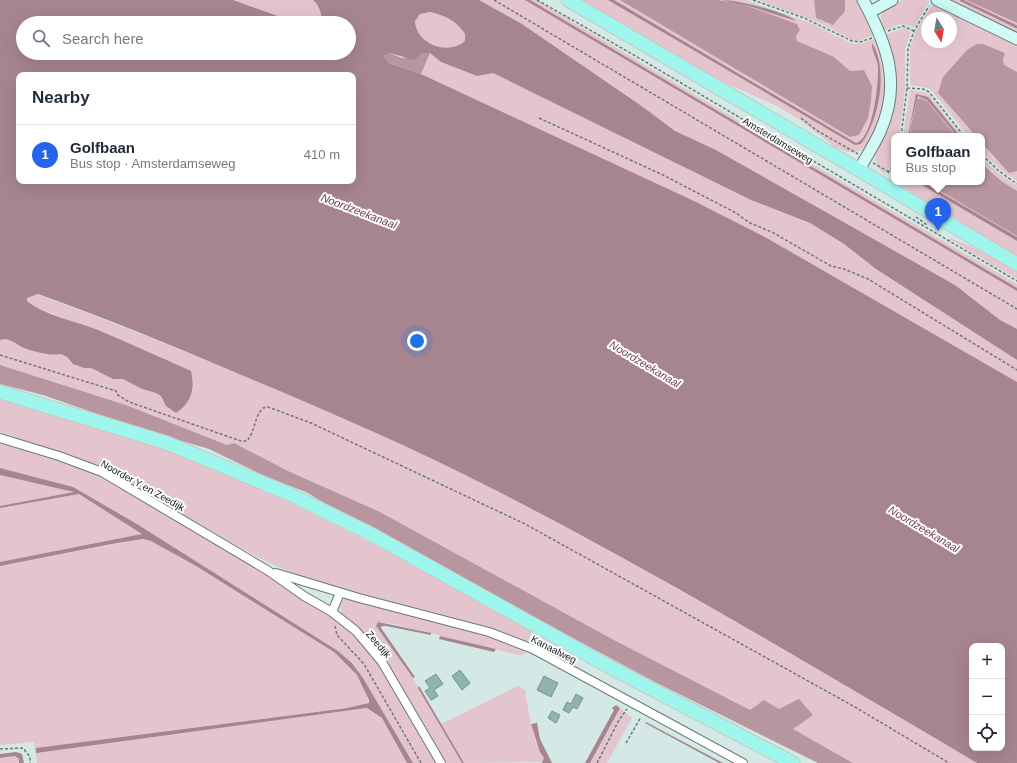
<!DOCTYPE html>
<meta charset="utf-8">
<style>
body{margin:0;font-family:Helvetica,sans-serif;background:#f2f2f3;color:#1f2937}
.controls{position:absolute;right:12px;bottom:12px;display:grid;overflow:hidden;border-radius:8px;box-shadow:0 4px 16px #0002}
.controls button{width:36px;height:36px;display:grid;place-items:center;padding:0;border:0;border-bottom:1px solid #e0e1e3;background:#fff;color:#1f2937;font:20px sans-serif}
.compass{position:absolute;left:921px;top:12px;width:36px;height:36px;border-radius:50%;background:#fff;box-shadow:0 4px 16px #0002;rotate:169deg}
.you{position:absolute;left:417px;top:341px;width:14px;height:14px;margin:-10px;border:3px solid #fff;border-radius:50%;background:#1a73e8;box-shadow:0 0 0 6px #1a73e833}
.badge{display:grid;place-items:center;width:26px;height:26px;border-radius:50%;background:#2563eb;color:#fff;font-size:13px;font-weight:700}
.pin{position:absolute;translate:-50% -33px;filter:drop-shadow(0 1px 2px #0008)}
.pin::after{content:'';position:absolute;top:21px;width:14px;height:12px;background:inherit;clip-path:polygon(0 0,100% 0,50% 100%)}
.popup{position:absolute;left:891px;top:133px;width:94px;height:52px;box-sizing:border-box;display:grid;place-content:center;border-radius:8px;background:#fff;filter:drop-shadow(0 1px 3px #0005);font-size:13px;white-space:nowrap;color:#747a83}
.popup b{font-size:15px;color:#1f2937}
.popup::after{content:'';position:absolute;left:50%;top:100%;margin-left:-8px;border:8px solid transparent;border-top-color:#fff}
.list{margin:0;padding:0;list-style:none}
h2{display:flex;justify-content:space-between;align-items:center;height:52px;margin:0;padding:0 16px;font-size:17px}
h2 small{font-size:13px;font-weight:400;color:#747a83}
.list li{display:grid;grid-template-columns:26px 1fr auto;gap:12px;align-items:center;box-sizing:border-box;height:60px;padding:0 16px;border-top:1px solid #e0e1e3}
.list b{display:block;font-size:15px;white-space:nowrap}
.list p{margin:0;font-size:13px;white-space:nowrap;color:#747a83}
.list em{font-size:13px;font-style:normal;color:#747a83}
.icon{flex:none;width:22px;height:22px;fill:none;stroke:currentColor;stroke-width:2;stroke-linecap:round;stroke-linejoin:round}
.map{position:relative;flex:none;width:1017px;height:763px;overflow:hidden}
.search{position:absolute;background:#fff;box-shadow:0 4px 16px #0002;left:16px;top:16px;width:340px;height:44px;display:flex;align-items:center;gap:10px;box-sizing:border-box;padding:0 14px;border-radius:22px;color:#747a83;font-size:15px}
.panel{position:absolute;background:#fff;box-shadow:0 4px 16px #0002;left:16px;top:72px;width:340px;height:112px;border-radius:8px}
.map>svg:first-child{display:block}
.green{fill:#e4c5ce;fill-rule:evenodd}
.forest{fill:#b796a0}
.water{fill:#a6858f;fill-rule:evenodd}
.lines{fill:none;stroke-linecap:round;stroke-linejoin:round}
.stream{stroke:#a6858f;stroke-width:2.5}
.building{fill:#8db4ae;stroke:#7d908d}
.street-casing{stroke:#677a77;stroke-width:10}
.secondary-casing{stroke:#677a77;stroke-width:13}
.primary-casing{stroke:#c7c8c8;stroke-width:15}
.path{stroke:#6b7876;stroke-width:1.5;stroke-dasharray:3 2;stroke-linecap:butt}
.street{stroke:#fff;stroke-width:8}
.secondary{stroke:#cffaf6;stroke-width:11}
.primary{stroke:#9ff6ed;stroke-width:13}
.labels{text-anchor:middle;stroke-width:4;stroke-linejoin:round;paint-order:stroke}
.street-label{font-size:10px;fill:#141b1a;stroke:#fff}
.water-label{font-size:11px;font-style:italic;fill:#6e3d4e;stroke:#fff}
</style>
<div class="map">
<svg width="1017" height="763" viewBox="0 0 1017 763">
<rect width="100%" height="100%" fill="#d4e8e5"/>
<!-- green -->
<g class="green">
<path d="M233 0H313C319 5 323 15 321 23H297Z"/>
<polygon points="479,0 536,0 776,143 1017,284 1017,329 1000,320 955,285 716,150 675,131 643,107 522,24"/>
<polygon points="578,0 745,0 808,22 853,44 860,44 877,38 887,81 881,120 865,148 856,152 848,152 835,147 799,119 777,106 719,80"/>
<polygon points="759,0 858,0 874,35 858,41 852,40 822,24"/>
<path d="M903 0H926L929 2 914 27 900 24 884 31C875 11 886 7 903 0Z"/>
<polygon points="946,0 1017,0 1017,34"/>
<path d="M933 4 1017 43V181L1001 170 982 152V136H968L933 92 928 88 910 85V47L915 33ZM927 18H951V42H927Z"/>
<path d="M430 12C444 15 457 21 465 34V41C448 56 416 44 415 21L420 14Z"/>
<polygon points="904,28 911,32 905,49 905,92 899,136 894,136 894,159 884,175 877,165 875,154 888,120 885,35"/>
<polygon points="430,53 441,62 477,76 493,73 751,200 810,223 844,244 876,269 1017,360 1017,382 765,237 694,201 421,74"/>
<polygon points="910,90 924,92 929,95 962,136 903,136"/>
<polygon points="982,158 1000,174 1017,186 1017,258 895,182 982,182"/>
<polygon points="951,238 992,256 1017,271 1017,279 949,239"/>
<path d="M0 281C85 311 168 344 251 379 330 412 409 446 485 485 653 571 815 668 977 763H853L792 729 779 709 764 700 750 710 612 639 380 512 288 471 234 443 227 445 126 405 0 365V340C10 337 15 344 24 348 35 352 50 356 61 354L67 357 70 362 84 368H91L113 379H123L142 389 156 393 161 396 166 406 176 413 186 404 193 390 161 357 33 306 26 301 27 298 36 295Z"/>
<path d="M0 398C39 409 80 418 119 432 264 482 398 557 533 629L527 644C452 609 366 603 290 572 231 548 180 509 124 481 84 461 42 447 0 432Z"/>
<polygon points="0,442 74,466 114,482 290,589 339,623 359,640 375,659 390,681 438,763 413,763 354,664 338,651 137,524 73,487 0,468"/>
<polygon points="0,475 71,490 74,493 0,506"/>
<polygon points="79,494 142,533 142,535 0,562 0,508"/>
<polygon points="143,539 151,541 196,566 334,652 357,675 366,691 369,703 359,706 37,748 36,752 368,708 382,718 407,763 37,763 34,742 0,745 0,566"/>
<path d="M348 598 498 639 524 649 525 655H518L393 624 378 622 376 626 413 678 462 763H444L385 661 344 619C341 613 339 607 342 600Z"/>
<path d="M518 686 525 690C529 713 532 738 544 758L543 762 464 763 441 724Z"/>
<polygon points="620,708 632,718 607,763 590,763"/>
<polygon points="15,756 19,759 19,763 0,763 0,758"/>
</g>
<!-- forest -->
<g class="forest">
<polygon points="620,0 717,0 739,3 797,24 800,30 796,36 797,41 834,57 850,71 864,70 872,86 871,101 868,118 859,135 850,137"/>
<polygon points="814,0 845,0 845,11 833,25 816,18"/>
<polygon points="966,0 1017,0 1017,23"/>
<polygon points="977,44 983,44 1005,53 1003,60 1004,65 1017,72 1017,171 1009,173 982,143 982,136 976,136 938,93 943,77 967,50"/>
<polygon points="390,53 402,58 422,53 430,53 421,74 389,63 384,56"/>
<polygon points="920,98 927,101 956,136 911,136 911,126 917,100"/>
<polygon points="982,164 1001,181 1017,191 1017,236 925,182 982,182"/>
<polygon points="0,365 126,405 227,445 234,443 288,471 380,512 612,639 750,710 764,700 779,709 799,699 813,715 793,729 853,763 818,763 653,681 346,516 306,492 267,477 209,449 144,430 43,395 0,384"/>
</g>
<!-- water -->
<g class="water">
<path d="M0 0H233L297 23H23V53H349V23H321C323 15 319 5 313 0H479L522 24 643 107 675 131 716 150 955 285 1000 320 1017 329V360L876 269 844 244 810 223 751 200 493 73 477 76 441 62 430 53H422L414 60 390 53 384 56 389 63 421 74 694 201 765 237 1017 382V763H977C815 668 653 570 485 485 405 444 322 409 239 374 173 346 106 318 38 294L27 298V301C46 316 75 321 98 330 129 343 160 357 191 371 195 389 192 402 176 413L166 406 161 396 156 393 142 389 123 379H113L91 368H84L73 364 67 357 61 354C50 356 35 352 24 348 15 344 10 337 0 340ZM430 12C444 15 457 21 465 34V41C448 56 416 44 415 21L420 14ZM19 75H353V181H19ZM972 646H1002V748H972Z"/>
<polygon points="525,0 530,0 1017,288 1017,291"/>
<path d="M608 0H614L856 143C873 140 879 81 878 66 877 59 871 49 872 43 889 69 879 121 861 144L855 145Z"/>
<path d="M722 0C738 0 786 12 796 21L749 6Z"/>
<polygon points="916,94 928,97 960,136 957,136 927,100 918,96 911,123 910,136 908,136"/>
<polygon points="917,182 923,182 1017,237 1017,241"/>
<polygon points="0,468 73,487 137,524 338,651 352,663 363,678 413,763 407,763 382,718 367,708 36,753 36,748 347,708 369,703 369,700 357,675 334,652 196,566 151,541 143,539 112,544 0,566 0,562 142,534 79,494 0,508 0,506 74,492 0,475"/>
<polygon points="378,622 431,633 431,635 386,626 382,626 381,628 415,677 413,678 376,626"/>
<polygon points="440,636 496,649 494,652 439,639"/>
<polygon points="419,686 464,763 462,763 418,688"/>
<polygon points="616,705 620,708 590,763 585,763 614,710 612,708"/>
<polygon points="646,722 723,763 719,763 645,723"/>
<polygon points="537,723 540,739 552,763 542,763 544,758 540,752 531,724"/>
<polygon points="16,752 22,754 24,763 19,763 19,759 15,756 0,758 0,754"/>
</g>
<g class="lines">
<!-- stream -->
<polyline class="stream" points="961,0 1017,27"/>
</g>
<!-- building -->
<g class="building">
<polygon points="460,670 470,683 462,690 452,676"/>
<polygon points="436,674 443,684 434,690 438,696 431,700 425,691 430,688 425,681"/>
<polygon points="544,676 558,683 551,697 537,690"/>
<polygon points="576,694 583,698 577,709 573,707 569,713 563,710 567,702 571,704"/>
<polygon points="552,711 560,715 556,723 548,718"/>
</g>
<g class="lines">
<defs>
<g id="street">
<polyline points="0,438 59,456 102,472 267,570 304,596 332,612 356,631 382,662 441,763"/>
<polyline points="276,573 359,598 489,632 533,649 743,763"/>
<polyline points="332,612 340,593"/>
</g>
<g id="secondary">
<polyline points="937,0 1017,39"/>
<polyline points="870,12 892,0"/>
<path d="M859 170C866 157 874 145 880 132 902 83 887 44 863 0"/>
</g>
<g id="primary">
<polyline points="568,0 859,170 1017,264"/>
<polyline points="0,392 167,443 292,495 371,534 606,665 793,763"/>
</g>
</defs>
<!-- street casing -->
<use href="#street" class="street-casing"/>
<!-- secondary casing -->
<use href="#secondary" class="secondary-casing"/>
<!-- primary casing -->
<use href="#primary" class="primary-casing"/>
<!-- path -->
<g class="path">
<polyline points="494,0 1017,309"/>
<polyline points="537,0 627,51 1017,281"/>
<polyline points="753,0 804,18 852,41 860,42 872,38"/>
<polyline points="888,31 903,26 914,31"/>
<polyline points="907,88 923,89 929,92 964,136"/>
<polyline points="539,118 663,175 736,213 750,223 772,232 831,266 844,269 868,279 1017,370"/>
<polyline points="801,118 816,130 858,154"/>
<polyline points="901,136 907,88 908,48 914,31 929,6"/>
<polyline points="982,155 999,171 1017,184"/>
<polyline points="873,163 889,172"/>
<polyline points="888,173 894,163"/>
<polyline points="916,217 927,225"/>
<path d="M0 355 116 391 118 395 129 402 241 441H247C255 432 254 417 263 408L268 407 311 423 525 524 855 707 949 763"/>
<polyline points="335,626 337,635 364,664 421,763"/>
<polyline points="626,743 641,717"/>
<polyline points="0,749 23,748 30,757 30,763"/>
<polyline points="597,763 619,720 627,709"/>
</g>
<!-- street -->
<use href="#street" class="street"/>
<!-- secondary -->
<use href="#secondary" class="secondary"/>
<!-- primary -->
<use href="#primary" class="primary"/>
</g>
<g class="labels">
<!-- street labels -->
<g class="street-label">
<text transform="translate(778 140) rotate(31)" y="4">Amsterdamseweg</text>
<text transform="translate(143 485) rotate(29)" y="4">Noorder Y en Zeedijk</text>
<text transform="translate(379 644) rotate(50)" y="4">Zeedijk</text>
<text transform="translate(554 649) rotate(27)" y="4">Kanaalweg</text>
</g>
<!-- water labels -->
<g class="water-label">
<text transform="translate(359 211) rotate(21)" y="4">Noordzeekanaal</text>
<text transform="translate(645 364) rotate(31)" y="4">Noordzeekanaal</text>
<text transform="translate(924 529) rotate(31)" y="4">Noordzeekanaal</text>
</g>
</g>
</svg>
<div class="controls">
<button>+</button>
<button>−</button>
<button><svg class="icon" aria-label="locate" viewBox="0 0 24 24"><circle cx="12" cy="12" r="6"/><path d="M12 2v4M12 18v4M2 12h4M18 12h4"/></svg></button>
</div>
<svg class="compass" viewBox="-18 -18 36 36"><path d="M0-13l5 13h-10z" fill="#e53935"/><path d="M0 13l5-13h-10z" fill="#747a83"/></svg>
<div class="you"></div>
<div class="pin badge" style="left:938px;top:231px">1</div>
<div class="popup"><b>Golfbaan</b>Bus stop</div>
<div class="search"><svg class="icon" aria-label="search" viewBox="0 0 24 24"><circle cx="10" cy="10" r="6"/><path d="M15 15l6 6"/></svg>Search here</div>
<section class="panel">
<h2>Nearby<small></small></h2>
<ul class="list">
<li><span class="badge">1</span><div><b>Golfbaan</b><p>Bus stop · Amsterdamseweg</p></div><em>410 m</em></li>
</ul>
</section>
</div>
